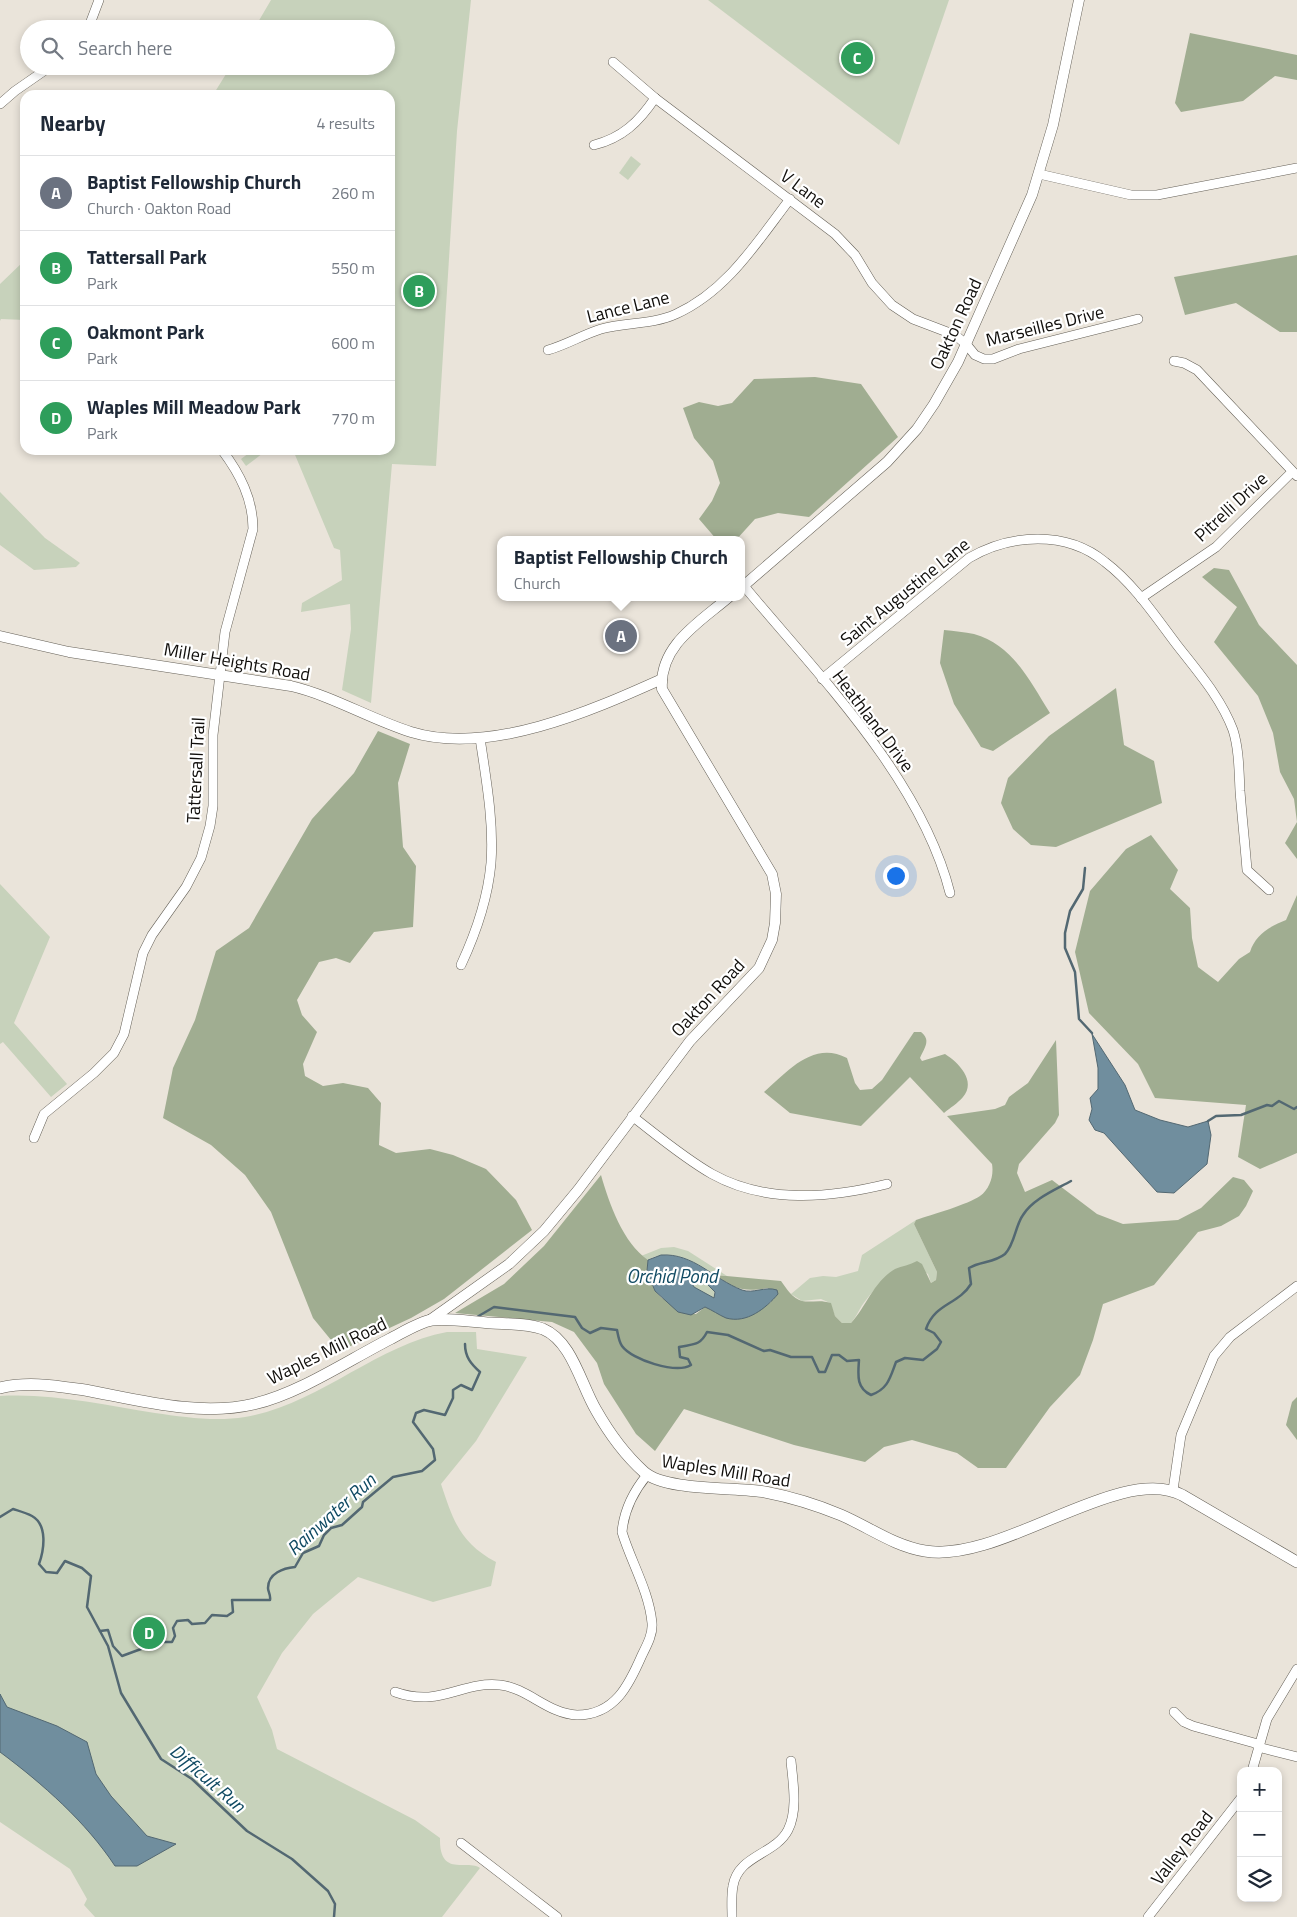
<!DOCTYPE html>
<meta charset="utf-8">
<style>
body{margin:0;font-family:"Titillium Web",sans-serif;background:#f6f6f7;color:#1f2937}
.controls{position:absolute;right:15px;bottom:15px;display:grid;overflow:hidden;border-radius:10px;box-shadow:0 2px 8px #0003}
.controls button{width:45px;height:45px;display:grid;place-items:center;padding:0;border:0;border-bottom:1px solid #e0e1e3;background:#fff;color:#1f2937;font:25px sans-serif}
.you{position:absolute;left:895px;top:875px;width:18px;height:18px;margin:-12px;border:4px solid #fff;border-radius:50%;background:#1a73e8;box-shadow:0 0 0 8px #1a73e833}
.badge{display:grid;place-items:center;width:32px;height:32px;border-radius:50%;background:#634ec7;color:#fff;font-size:16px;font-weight:700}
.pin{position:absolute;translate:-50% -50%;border:2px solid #fff;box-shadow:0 1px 5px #0006}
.popup{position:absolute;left:497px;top:536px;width:248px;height:65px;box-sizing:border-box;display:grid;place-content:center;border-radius:10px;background:#fff;filter:drop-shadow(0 1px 4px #0005);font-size:16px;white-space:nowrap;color:#747a83}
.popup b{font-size:19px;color:#1f2937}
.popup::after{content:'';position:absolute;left:50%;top:100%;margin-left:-10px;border:10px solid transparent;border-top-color:#fff}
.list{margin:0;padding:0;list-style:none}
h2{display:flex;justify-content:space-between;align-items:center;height:65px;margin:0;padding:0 20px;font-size:21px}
h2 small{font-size:16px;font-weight:400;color:#747a83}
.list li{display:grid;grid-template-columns:32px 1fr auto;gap:15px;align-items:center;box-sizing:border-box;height:75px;padding:0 20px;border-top:1px solid #e0e1e3}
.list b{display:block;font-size:19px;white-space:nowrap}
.list p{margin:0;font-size:16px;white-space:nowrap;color:#747a83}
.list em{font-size:16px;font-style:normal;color:#747a83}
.icon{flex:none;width:28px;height:28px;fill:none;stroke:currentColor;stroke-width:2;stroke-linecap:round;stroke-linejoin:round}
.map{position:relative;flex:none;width:1297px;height:1917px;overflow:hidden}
.search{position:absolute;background:#fff;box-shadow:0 2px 8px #0003;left:20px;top:20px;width:375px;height:55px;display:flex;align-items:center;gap:12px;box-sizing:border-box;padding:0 18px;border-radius:28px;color:#747a83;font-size:19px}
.panel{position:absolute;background:#fff;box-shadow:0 2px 8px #0003;left:20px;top:90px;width:375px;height:365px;border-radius:15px}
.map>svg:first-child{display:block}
.green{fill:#c7d2bb}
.forest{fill:#a0ad91}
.water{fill:#708e9e;stroke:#536872;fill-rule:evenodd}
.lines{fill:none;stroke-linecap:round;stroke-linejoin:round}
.stream{stroke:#536872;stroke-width:2.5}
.minor-casing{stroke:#656057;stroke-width:10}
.tertiary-casing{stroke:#656057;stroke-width:11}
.secondary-casing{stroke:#656057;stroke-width:12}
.minor{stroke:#fff;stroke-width:9}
.tertiary{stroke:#fff;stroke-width:10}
.secondary{stroke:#fff;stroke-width:11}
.labels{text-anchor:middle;stroke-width:4.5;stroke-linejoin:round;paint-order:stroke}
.street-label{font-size:18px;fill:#100e0b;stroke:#fff}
.water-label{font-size:19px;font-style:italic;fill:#104a63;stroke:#fff}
</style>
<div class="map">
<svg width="1297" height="1917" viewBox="0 0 1297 1917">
<rect width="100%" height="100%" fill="#eae4da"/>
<!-- green -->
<g class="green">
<polygon points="271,0 471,0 457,131 436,466 392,464 371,703 342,690 351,629 350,604 301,612 302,603 342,580 340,550 334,548 293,450 390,450 390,95 213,95 231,66 386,66 386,29 254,29"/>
<polygon points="708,0 949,0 899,145"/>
<polygon points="631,156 641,164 628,180 619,173"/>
<polygon points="25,260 25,320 1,319 0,321 0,284"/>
<polygon points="253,450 267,450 246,466 241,459"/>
<polygon points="0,492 45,538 80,563 76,567 34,570 0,545"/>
<polygon points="0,884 50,937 14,1023 67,1084 51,1097 3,1042 0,1044"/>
<path d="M916 1220 914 1224 937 1272 936 1280 931 1283 928 1274 912 1264C891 1271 879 1283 866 1300 860 1307 857 1316 851 1323H842L835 1316 830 1303 821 1299 802 1301 791 1294 810 1278 823 1276 836 1277 858 1271 862 1255Z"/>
<path d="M674 1247 688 1251 727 1276C699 1273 677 1243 648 1260L641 1256 661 1248Z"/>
<polygon points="695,1281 707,1284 714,1290 714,1299 694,1287 692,1283"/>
<path d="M447 1332H476L477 1349 527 1357 476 1441 441 1484C453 1520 460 1543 496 1562L491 1586 433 1602 358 1577 313 1614 282 1653 257 1697 272 1730 277 1749 415 1820 440 1838C439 1878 467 1859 480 1868L442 1917H95L84 1905 87 1899 70 1869 0 1822V1396C52 1393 104 1405 155 1413 184 1417 215 1422 245 1417 318 1405 376 1345 447 1332Z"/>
</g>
<!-- forest -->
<g class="forest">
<polygon points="1190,33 1297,55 1297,80 1275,76 1243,101 1181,112 1175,103"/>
<polygon points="1297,255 1297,332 1280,332 1236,303 1185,315 1174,277"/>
<polygon points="815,377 861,384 898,437 809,517 778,513 755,519 736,540 717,540 699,519 712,501 720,483 713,461 694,438 683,408 699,402 718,406 732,403 754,379"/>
<polygon points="1214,568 1229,570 1259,625 1297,665 1297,859 1285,843 1297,822 1294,799 1280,772 1273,733 1258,696 1214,642 1237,607 1202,577"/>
<path d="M944 630C954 631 965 632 974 634 1013 645 1030 681 1050 713L993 751 981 747 954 704 940 663Z"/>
<polygon points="1116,688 1124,745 1154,761 1162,803 1056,847 1031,845 1013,829 1001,803 1008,778 1049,736"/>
<polygon points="378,731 410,744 398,783 403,847 416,866 413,927 374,932 350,963 336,958 319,962 297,1000 302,1015 317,1032 303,1064 305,1076 323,1086 343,1083 368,1088 381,1103 379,1145 396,1153 430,1149 453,1155 486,1169 516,1200 532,1230 444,1299 411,1318 340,1351 313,1318 271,1212 245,1175 211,1145 163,1118 173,1068 195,1020 216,951 249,928 312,819 354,773"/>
<path d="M1151 835 1178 870 1170 889 1190 908 1192 938 1198 967 1218 982 1239 959 1250 952C1255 935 1270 926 1286 920L1297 895V1153L1260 1169 1238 1157 1246 1105 1155 1098 1138 1064 1089 1013 1075 952 1090 891 1126 849Z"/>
<path d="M914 1032H921C931 1040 925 1047 920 1058L922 1061 945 1054C958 1062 977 1081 963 1097 958 1103 950 1108 944 1113L910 1077 861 1126 790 1113 764 1092C787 1072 813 1040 847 1058L855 1083 860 1090 872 1089 882 1080Z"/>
<path d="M1056 1040 1059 1115 1055 1123 1019 1164 1017 1173 1025 1192 1052 1180 1097 1214 1123 1224 1178 1220 1201 1208 1233 1177 1244 1180 1253 1191 1246 1206 1239 1216 1221 1226 1198 1232 1154 1285 1103 1304 1093 1340 1080 1375 1050 1407 1006 1468H978L957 1453 912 1440 884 1447 865 1462 794 1445 684 1409 655 1451 636 1434 604 1384 597 1363 574 1332 552 1322 455 1313 504 1284 544 1246 601 1175C609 1203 623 1243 648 1260L647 1271 655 1291 662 1298 671 1303 678 1312 696 1314 705 1307 750 1316 771 1302 768 1288C745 1292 735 1290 716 1275L781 1281C786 1288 793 1299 802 1301 812 1303 819 1299 831 1303L835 1316 842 1323H851C866 1307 874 1281 895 1269 902 1266 910 1265 917 1261L922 1264 931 1283 936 1280 937 1272 914 1224 916 1220C931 1215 969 1204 980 1196 990 1189 994 1175 992 1164L947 1116 995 1109 1005 1105 1009 1097 1028 1083Z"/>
<polygon points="1297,1397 1297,1440 1286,1425 1292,1402"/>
</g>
<!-- water -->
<g class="water">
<polygon points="1092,1034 1125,1085 1135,1110 1160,1120 1188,1127 1208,1121 1211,1135 1207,1164 1174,1193 1157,1192 1104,1133 1095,1130 1089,1120 1092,1109 1090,1098 1098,1089 1098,1068"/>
<path d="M661 1255C694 1253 713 1279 742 1290 753 1294 765 1286 777 1290L778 1294C766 1308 747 1324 726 1318 719 1315 712 1310 705 1307L691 1315 678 1312 655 1291 647 1271 648 1260ZM695 1281 707 1284 715 1292 714 1298 694 1287 692 1283Z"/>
<path d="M0 1694 7 1707 57 1726 87 1742 96 1774 111 1796 147 1836 176 1844 137 1866H115C86 1822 43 1784 0 1752Z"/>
</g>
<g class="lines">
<!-- stream -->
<g class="stream">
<polyline points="1085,868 1083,889 1070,911 1065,933 1065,948 1075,972 1079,1019 1092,1033"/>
<polyline points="1208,1121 1216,1116 1241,1115 1267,1105 1272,1106 1279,1101 1294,1109 1297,1107"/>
<path d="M477 1317 494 1307 575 1317 582 1328 590 1333 601 1328 617 1330C618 1335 619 1342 622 1346 632 1360 676 1374 691 1365L688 1359 680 1357 679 1347C693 1344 700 1346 707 1332L728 1335 764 1351 770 1350 791 1357H812L819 1372H825L832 1355H839L847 1361 859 1360C858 1375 856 1388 871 1395 888 1389 890 1378 896 1362L905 1358 923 1360 937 1349 941 1342 934 1333 926 1329C935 1303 958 1305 971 1284L969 1268C980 1261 994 1263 1005 1254 1015 1244 1015 1226 1023 1215 1033 1199 1055 1190 1071 1181"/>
<path d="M0 1517 13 1509C19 1511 26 1513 32 1516 48 1525 44 1550 39 1564L46 1572 57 1573 65 1561 82 1568 91 1576 87 1607 108 1646 121 1693 161 1759 192 1779 247 1831 292 1859 328 1891 335 1904 334 1917"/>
<path d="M100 1631 108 1630 113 1646 122 1656 160 1642H172L175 1636 173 1628 177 1621 188 1620 192 1624 205 1623 212 1615 227 1616 233 1612 232 1600H270C271 1595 268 1592 268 1588 268 1573 284 1568 295 1567L303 1553 319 1546 324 1535 331 1528 342 1525 362 1507 363 1502 393 1477 422 1471 435 1460 433 1449 413 1422 416 1413 424 1410 445 1415 453 1398V1390L461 1385 472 1390 480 1372C471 1364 465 1357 465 1344"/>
</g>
<defs>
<g id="minor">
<polyline points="88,29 99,0"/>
<polyline points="613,62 655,98 835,234 855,255 872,283 892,305 913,319 955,335 966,344 975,355 984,359 993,359 1019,349 1138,319"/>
<polyline points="0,104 15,91 51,66"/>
<path d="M594 145C622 138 639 122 655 98"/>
<polyline points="1039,174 1131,195 1157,195 1297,168"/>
<path d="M548 350C566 345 582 335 601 329 625 322 652 325 676 314 727 291 757 242 790 199"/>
<polyline points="1174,361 1184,363 1197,370 1297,476"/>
<path d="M744 586C818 675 921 778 950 893"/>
<polyline points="1141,598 1216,547 1292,472"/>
<path d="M822 679 969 558C1010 534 1066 530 1105 562 1134 584 1155 616 1177 645 1198 672 1221 698 1233 730 1239 749 1239 771 1240 791 1242 817 1245 844 1247 870L1269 890"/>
<path d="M461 965C475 935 488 897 491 863 494 822 486 779 480 738"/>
<path d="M632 1116C658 1136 684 1158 712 1174 766 1204 830 1198 887 1184"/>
<path d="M34 1138 44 1114 94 1073 114 1053 124 1034 143 953 152 935 186 887 201 858 210 826 213 806V735L225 632 253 529C253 499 240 474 222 450"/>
<polyline points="1173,1490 1181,1435 1214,1356 1230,1337 1297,1286"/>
<path d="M395 1692C440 1708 461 1681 500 1685 528 1688 548 1714 577 1715 615 1715 629 1685 642 1655 647 1645 653 1634 652 1623 649 1591 631 1562 622 1532 624 1510 633 1492 647 1475"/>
<polyline points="1174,1712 1184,1722 1193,1726 1258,1744"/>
<polyline points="1258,1747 1297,1757"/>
<polyline points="1252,1771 1267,1719 1297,1669"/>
<polyline points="461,1843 557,1917"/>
<path d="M732 1917C732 1907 731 1896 733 1886 738 1855 775 1855 788 1830 798 1810 793 1783 791 1761"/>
<polyline points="1148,1917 1241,1798"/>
</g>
<g id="tertiary">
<polyline points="741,588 887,462 917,429 934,404 958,362 1032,195 1053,125 1079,0"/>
<path d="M0 636 69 652 291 686C333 696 370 719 411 732 489 756 591 711 662 679"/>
<path d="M430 1320 509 1264 544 1231 578 1190 690 1041 759 968 772 940 775 923 776 894 772 874 662 689C659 645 700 622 729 597"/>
</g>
<path id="secondary" d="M0 1388C28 1381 56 1386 85 1390 139 1400 199 1417 254 1404 300 1393 347 1361 390 1339 402 1333 419 1322 432 1320 450 1318 472 1322 491 1323 507 1324 527 1323 543 1329 572 1341 581 1385 596 1410 609 1433 624 1454 644 1472 665 1491 735 1487 765 1492 791 1497 817 1505 841 1515 869 1527 894 1546 925 1551 1001 1564 1119 1463 1182 1495L1297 1562"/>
</defs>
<!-- minor casing -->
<use href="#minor" class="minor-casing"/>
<!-- tertiary casing -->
<use href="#tertiary" class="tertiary-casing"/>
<!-- secondary casing -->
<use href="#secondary" class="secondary-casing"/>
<!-- minor -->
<use href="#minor" class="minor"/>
<!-- tertiary -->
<use href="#tertiary" class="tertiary"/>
<!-- secondary -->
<use href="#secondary" class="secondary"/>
</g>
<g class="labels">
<!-- street labels -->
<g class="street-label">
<text transform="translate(803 189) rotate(37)" y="6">V Lane</text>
<text transform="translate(628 307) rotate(-14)" y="6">Lance Lane</text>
<text transform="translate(956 324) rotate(-65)" y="6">Oakton Road</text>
<text transform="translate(1045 326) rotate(-14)" y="6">Marseilles Drive</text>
<text transform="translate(1231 507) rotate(-43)" y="6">Pitrelli Drive</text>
<text transform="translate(905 592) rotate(-39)" y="6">Saint Augustine Lane</text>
<text transform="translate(237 662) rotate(10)" y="6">Miller Heights Road</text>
<text transform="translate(873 721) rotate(53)" y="6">Heathland Drive</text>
<text transform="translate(196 770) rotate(-87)" y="6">Tattersall Trail</text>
<text transform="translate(708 998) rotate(-47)" y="6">Oakton Road</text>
<text transform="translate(327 1351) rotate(-26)" y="6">Waples Mill Road</text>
<text transform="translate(726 1471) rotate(9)" y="6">Waples Mill Road</text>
<text transform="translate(1182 1848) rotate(-52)" y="6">Valley Road</text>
</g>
<!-- water labels -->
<g class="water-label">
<text x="672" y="1283">Orchid Pond</text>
<text transform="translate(331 1514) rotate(-42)" y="7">Rainwater Run</text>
<text transform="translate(208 1778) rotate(41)" y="7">Difficult Run</text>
</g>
</g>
</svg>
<div class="controls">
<button>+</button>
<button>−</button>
<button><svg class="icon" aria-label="layers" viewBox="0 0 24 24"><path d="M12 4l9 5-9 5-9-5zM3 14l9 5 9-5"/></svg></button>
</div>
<div class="you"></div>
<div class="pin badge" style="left:621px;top:636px;background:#6b7280">A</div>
<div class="popup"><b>Baptist Fellowship Church</b>Church</div>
<div class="pin badge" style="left:419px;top:291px;background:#2e9e5b">B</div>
<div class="pin badge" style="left:857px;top:58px;background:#2e9e5b">C</div>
<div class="pin badge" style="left:149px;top:1633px;background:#2e9e5b">D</div>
<div class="search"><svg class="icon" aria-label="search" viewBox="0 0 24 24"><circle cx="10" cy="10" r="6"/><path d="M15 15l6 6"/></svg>Search here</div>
<section class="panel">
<h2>Nearby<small>4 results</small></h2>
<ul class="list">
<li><span class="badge" style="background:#6b7280">A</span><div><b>Baptist Fellowship Church</b><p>Church · Oakton Road</p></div><em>260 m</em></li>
<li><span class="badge" style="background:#2e9e5b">B</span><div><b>Tattersall Park</b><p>Park</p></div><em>550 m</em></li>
<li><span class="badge" style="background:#2e9e5b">C</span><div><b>Oakmont Park</b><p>Park</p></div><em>600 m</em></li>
<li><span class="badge" style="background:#2e9e5b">D</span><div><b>Waples Mill Meadow Park</b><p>Park</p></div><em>770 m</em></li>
</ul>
</section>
</div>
